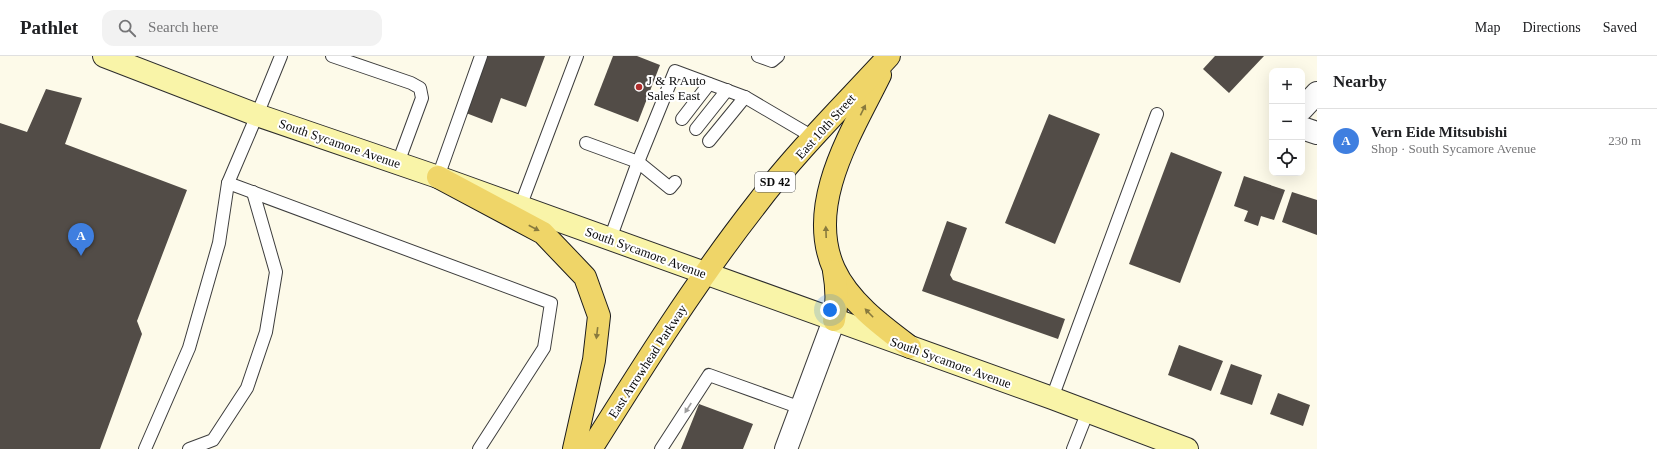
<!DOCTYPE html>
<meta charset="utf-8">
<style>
body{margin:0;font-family:Georgia,serif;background:#f2f2f2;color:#202124}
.controls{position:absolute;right:12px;top:12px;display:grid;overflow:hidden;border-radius:8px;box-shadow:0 4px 16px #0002}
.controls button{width:36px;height:36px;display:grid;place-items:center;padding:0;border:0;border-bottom:1px solid #e0e0e0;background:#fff;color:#202124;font:20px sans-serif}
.you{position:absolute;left:830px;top:254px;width:14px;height:14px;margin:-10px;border:3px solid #fff;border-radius:50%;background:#1a73e8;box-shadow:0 0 0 6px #1a73e833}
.badge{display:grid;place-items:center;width:26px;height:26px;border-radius:50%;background:#af2e2d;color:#fff;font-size:13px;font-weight:700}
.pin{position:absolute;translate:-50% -33px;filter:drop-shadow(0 1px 2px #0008)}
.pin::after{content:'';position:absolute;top:21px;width:14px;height:12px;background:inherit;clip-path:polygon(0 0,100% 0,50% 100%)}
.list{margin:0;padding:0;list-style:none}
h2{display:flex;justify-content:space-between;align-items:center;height:52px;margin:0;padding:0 16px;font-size:17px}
h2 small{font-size:13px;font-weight:400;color:#757577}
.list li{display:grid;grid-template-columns:26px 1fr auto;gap:12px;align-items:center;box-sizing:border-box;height:64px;padding:0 16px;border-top:1px solid #e0e0e0}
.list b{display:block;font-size:15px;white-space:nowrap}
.list p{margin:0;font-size:13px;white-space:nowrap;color:#757577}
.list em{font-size:13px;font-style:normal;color:#757577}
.icon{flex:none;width:22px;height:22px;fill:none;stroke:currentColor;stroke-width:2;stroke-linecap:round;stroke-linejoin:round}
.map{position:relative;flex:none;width:1317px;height:393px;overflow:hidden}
header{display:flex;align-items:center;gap:24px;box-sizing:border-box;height:56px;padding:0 20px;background:#fff;border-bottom:1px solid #e0e0e0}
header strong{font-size:19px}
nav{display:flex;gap:22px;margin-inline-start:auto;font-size:14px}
.search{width:280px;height:36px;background:#f2f2f2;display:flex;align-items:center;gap:10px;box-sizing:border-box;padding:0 14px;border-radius:12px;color:#757577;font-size:15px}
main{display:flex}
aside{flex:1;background:#fff}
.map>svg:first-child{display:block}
.building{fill:#524c47}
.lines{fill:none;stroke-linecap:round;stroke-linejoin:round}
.service-casing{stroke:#3d3d3d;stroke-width:14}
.minor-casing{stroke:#3d3d3d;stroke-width:24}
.secondary-casing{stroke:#2c2c2c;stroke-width:24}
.primary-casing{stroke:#1b1b1b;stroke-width:24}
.service{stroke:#fff;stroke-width:12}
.minor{stroke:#fff;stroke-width:22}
.secondary{stroke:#f9f4a8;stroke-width:22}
.primary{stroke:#efd568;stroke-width:22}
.oneway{fill:#887a3e}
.oneway2{fill:#9d9d9d}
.poi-dot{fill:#af2e2d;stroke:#fff;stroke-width:1.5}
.labels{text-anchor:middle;stroke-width:4;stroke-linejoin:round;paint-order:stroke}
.shield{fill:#fff;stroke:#545454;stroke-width:1}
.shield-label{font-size:12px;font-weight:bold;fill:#0a0a0a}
.poi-label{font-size:13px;fill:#0a0a0a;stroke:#fff;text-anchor:start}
.street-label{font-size:13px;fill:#0a0a0a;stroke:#fff}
</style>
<header>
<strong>Pathlet</strong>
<div class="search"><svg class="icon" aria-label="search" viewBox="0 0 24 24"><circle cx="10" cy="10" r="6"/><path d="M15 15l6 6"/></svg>Search here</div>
<nav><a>Map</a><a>Directions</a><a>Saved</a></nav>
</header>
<main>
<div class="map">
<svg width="1317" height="393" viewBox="0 0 1317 393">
<rect width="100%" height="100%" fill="#fdfae9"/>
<!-- building -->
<g class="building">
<polygon points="487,0 545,0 526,51 501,42 492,67 466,57"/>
<polygon points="613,0 637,0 660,9 638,66 594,49"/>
<polygon points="1215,0 1264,0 1229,37 1203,13"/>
<polygon points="46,33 82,42 65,88 187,134 137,265 142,278 100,393 0,393 0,67 27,76"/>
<polygon points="1049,58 1100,78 1055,188 1005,167"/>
<polygon points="1171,96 1222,116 1180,227 1129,208"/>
<polygon points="1244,120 1285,134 1274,164 1261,160 1258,170 1244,165 1248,155 1234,150"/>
<polygon points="1292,136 1317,144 1317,179 1282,166"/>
<polygon points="947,165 967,172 950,219 953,224 1065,263 1058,283 922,235"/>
<polygon points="1179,289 1223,305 1211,335 1168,319"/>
<polygon points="1231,308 1262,319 1252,349 1220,338"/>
<polygon points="1278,337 1310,349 1303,370 1270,358"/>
<polygon points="699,348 753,368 743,393 681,393"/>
</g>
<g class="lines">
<defs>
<g id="service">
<polyline points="332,0 411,27 420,32 422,42 398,107"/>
<polyline points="758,0 772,5 778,0"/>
<polyline points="682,63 709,28"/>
<polyline points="696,73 727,34"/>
<polyline points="709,85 745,41"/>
<polyline points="586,87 638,106 670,132 675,126"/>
<polyline points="438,121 481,0"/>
<polyline points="228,127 551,247 544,292 479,393"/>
<polyline points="520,151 577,0"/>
<polyline points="610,183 638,106 675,15 745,41 813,81"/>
<polyline points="1052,342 1157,58"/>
<polyline points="145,393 189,292 219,187 228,127 257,59 281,0"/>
<polyline points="189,393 213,384 247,332 266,276 276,216 253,136"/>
<polyline points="661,393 709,319 801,352"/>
<polyline points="1073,393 1088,355"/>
</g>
<g id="minor">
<polyline points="1302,53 1317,37"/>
<polyline points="1302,72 1317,77"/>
<polyline points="786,393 834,264"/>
</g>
<polyline id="secondary" points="104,0 257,59 438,121 1052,342 1187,393"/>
<g id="primary">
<path d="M880 19C852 76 805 148 834 213 849 246 882 270 910 291"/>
<polyline points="438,121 543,177 585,221 599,260 594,304 574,393"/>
<path d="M834 264C838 247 837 232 834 215"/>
<path d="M591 393C643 310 695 227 756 149 796 96 844 49 889 0"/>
</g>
</defs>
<!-- service casing -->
<use href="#service" class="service-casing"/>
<!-- minor casing -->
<use href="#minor" class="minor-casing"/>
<!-- secondary casing -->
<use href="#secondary" class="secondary-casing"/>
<!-- primary casing -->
<use href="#primary" class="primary-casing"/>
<!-- service -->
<use href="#service" class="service"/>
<!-- minor -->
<use href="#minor" class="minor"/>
<!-- secondary -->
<use href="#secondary" class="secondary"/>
<!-- primary -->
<use href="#primary" class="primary"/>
</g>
<!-- one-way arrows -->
<defs><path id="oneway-solid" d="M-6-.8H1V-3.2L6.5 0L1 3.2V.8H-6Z"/></defs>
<g class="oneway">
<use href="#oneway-solid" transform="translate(863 54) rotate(-64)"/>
<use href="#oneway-solid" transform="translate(534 172) rotate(28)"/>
<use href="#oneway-solid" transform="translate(826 176) rotate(-92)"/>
<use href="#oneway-solid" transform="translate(869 257) rotate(-134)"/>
<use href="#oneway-solid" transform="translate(597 277) rotate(97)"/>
</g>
<use class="oneway2" href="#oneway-solid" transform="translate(688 352) rotate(123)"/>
<!-- markers -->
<circle class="poi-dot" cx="639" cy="31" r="4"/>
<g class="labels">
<!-- shield labels -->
<rect class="shield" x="755" y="116" width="40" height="20" rx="3"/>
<g class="shield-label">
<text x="775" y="130">SD 42</text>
</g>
<!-- poi labels -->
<g class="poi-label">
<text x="647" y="29">J &amp; R Auto<tspan x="647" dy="15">Sales East</tspan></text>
</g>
<!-- street labels -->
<g class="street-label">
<text transform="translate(825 70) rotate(-48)" y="5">East 10th Street</text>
<text transform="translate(340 87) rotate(19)" y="5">South Sycamore Avenue</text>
<text transform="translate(646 196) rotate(20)" y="5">South Sycamore Avenue</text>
<text transform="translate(647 305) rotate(-57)" y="5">East Arrowhead Parkway</text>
<text transform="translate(951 306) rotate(20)" y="5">South Sycamore Avenue</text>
</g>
</g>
</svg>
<div class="controls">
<button>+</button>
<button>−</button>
<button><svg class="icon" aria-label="locate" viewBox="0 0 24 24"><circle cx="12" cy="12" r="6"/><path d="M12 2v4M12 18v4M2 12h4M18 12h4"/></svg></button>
</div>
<div class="you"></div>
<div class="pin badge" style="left:81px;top:200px;background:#3f7fe0">A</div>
</div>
<aside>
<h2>Nearby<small></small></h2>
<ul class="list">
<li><span class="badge" style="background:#3f7fe0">A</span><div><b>Vern Eide Mitsubishi</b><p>Shop · South Sycamore Avenue</p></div><em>230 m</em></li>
</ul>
</aside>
</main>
